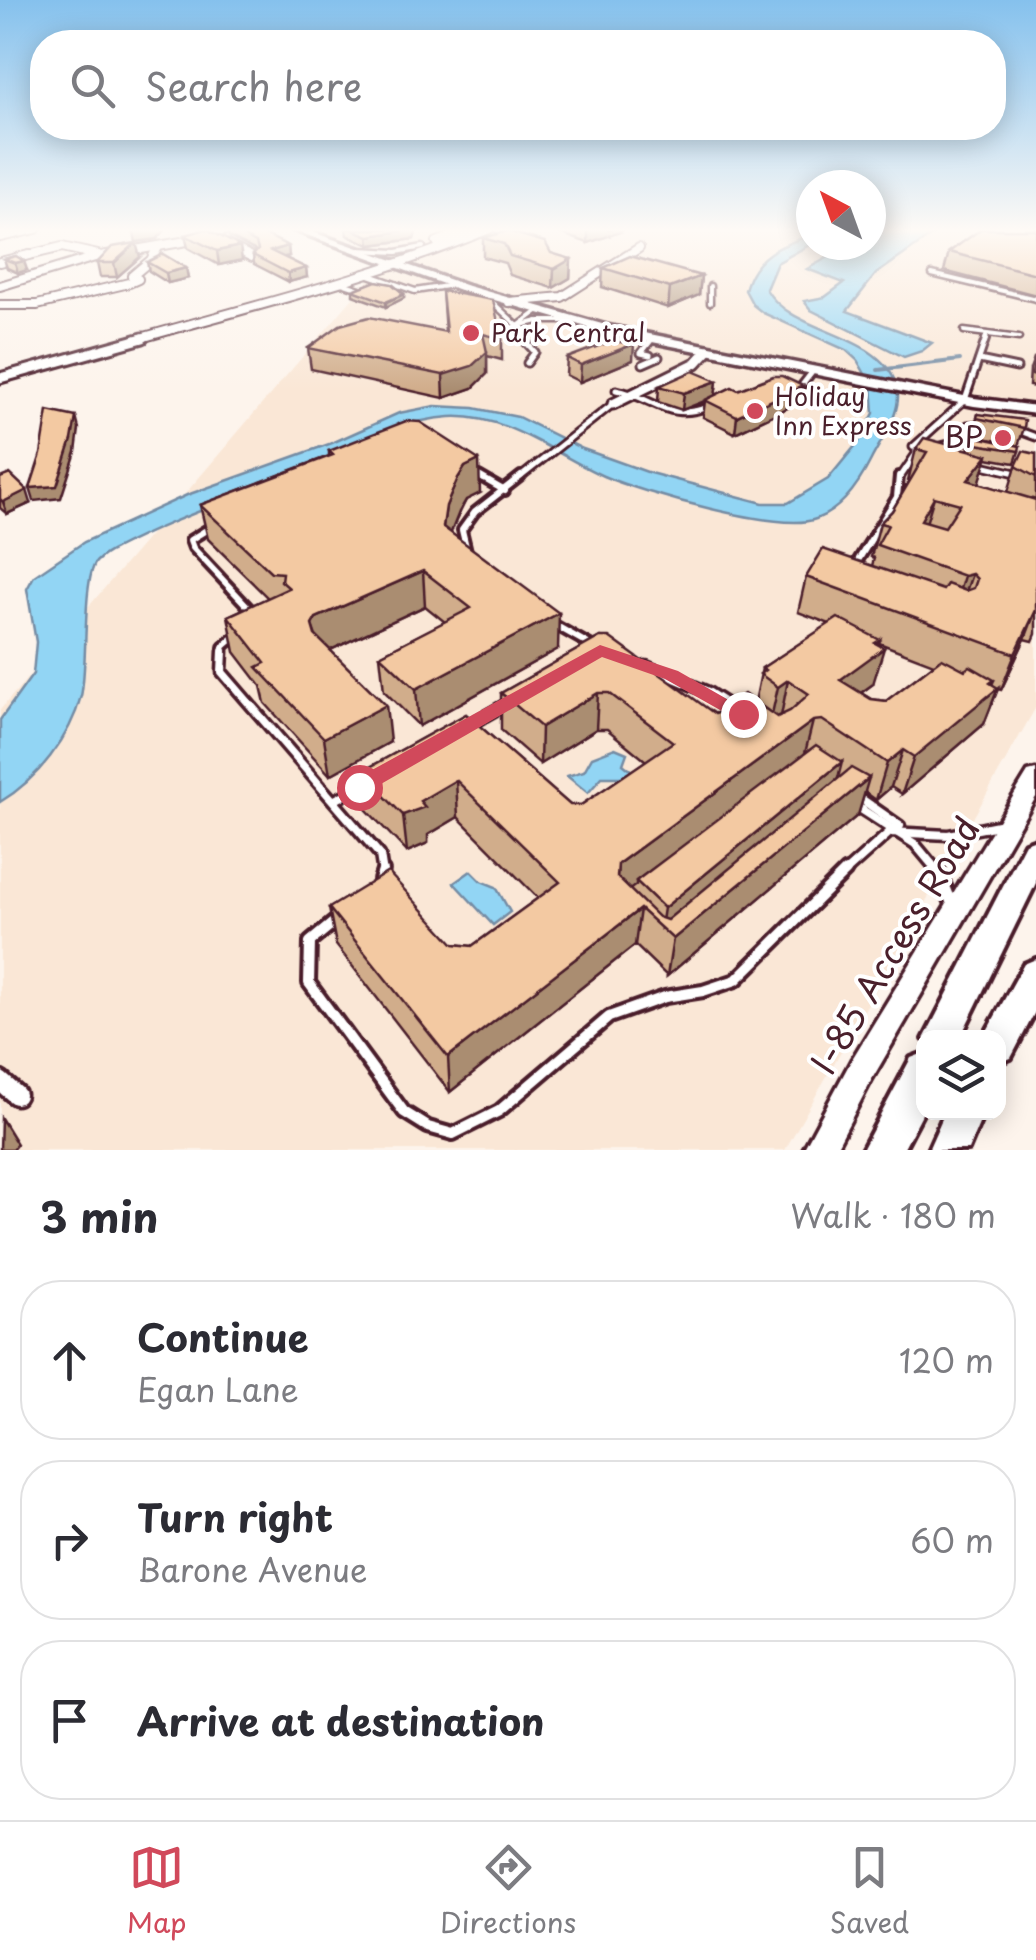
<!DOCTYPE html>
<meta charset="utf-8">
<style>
body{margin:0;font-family:"Playpen Sans",sans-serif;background:#f2f2f3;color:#2b2b33}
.controls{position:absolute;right:30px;bottom:30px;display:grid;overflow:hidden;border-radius:20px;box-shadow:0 5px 25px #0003}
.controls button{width:90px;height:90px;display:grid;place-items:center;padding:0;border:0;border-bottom:2px solid #e1e1e2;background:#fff;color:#2b2b33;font:50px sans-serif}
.compass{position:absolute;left:796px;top:170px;width:90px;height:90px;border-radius:50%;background:#fff;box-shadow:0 5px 25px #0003;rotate:319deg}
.stop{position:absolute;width:30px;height:30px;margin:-22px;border:8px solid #d1495b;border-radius:50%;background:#fff}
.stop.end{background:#d1495b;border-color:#fff;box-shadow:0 2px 10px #0008}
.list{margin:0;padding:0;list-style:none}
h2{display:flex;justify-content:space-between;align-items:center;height:130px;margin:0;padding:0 40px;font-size:42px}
h2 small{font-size:32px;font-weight:400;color:#7c7c81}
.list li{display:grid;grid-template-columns:65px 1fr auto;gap:30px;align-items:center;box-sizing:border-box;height:160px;margin:0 20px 20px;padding:0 20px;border:2px solid #e1e1e2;border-radius:40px}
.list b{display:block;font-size:38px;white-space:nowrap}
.list p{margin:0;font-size:32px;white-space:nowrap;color:#7c7c81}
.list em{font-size:32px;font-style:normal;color:#7c7c81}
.icon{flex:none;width:55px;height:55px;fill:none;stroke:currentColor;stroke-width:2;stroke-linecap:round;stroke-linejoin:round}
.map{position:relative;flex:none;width:1036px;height:1150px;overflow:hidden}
.search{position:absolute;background:#fff;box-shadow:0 5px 25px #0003;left:30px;right:30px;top:30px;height:110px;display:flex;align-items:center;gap:25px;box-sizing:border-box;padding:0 35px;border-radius:40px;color:#7c7c81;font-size:38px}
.sheet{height:670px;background:#fff}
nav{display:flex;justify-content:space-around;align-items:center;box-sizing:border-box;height:140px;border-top:2px solid #e1e1e2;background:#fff;font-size:28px;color:#7c7c81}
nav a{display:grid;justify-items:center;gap:5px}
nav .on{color:#d1495b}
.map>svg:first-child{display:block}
.built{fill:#fae7d6}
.water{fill:#92d5f4;stroke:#758ca4;stroke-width:2.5}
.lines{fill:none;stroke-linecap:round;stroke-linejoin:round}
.stream{stroke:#758ca4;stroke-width:4}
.service-far4-casing{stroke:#4a1f2b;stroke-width:9}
.service-far3-casing{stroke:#4a1f2b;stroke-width:11}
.service-far2-casing{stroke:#4a1f2b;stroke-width:14}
.service-far1-casing{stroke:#4a1f2b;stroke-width:15}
.service-casing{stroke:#4a1f2b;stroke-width:18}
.minor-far2-casing{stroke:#4a1f2b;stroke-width:12}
.minor-far1-casing{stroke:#4a1f2b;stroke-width:15}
.minor-casing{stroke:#4a1f2b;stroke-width:25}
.secondary-casing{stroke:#4a1f2b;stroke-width:7}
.primary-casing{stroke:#4a1f2b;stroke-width:7}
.motorway-casing{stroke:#4a1f2b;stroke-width:8}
.service-far4{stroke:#fff;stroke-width:4}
.service-far3{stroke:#fff;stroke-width:5}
.service-far2{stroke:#fff;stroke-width:6}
.service-far1{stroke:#fff;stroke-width:8}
.service{stroke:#fff;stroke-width:10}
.minor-far2{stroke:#fff;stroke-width:8}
.minor-far1{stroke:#fff;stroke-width:9}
.minor{stroke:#fff;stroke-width:18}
.secondary{fill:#fff;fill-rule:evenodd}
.primary{fill:#fff;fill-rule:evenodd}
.motorway{fill:#fff;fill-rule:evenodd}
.wall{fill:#d1ad8b;stroke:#4a1f2b;stroke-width:2.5;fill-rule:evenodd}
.shaded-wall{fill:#aa8d71;stroke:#4a1f2b;stroke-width:2.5}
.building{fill:#f3c9a2;stroke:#4a1f2b;stroke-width:2.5;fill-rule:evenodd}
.route{fill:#d1495b}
.poi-dot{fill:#d1495b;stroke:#fff;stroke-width:4}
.labels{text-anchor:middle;stroke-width:8;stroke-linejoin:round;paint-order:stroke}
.far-poi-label{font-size:25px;fill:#4a1f2b;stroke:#fff;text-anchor:start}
.poi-label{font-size:30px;fill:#4a1f2b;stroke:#fff;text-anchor:end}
.near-street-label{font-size:35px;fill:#4a1f2b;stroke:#fff}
</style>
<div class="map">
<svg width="1036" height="1150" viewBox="0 0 1036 1150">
<rect width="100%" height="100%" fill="#fdf4ec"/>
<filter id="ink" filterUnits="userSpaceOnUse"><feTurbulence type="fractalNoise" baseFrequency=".01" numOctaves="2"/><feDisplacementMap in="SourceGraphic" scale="20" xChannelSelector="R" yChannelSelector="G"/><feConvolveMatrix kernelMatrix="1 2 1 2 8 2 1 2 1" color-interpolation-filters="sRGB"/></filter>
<g filter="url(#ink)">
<!-- built -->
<polygon class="built" points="300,229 811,229 811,245 871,245 871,229 1036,229 1036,707 785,1150 0,1150 0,710 382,264"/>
<!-- water -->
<g class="water">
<polygon points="879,229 941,229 876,274 847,311 932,343 922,351 904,357 811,310 804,301 825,297 844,283 807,269 851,245 871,245 871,234"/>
<path d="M811 235V244L777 263 766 289C792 335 878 331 896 384 905 409 882 438 871 460 859 484 841 510 816 519 781 533 640 492 603 476 554 454 507 414 450 417 395 420 339 454 288 476 230 500 171 520 115 549 108 552 101 557 96 562 82 581 88 666 81 696 70 738 37 780 0 802V720L33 674 36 642 27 589 34 576 84 542 187 495 332 443 399 413 435 406 474 408 518 417 583 449 650 473 763 503H788L828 479 860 440 874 413 872 386 857 360 846 350 763 313 753 305 745 290C754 255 779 246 811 235Z"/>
<polygon points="615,748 627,753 623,764 633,772 622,777 602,777 588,793 567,776 584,771 592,757"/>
<polygon points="471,871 481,881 496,887 510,912 493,925 454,883"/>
</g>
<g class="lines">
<!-- stream -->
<polyline class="stream" points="878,370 960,360"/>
<defs>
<g id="service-far4">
<polyline points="495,229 507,232"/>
<polyline points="360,250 397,252 423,247"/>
<polyline points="364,273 415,291 453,285"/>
<polyline points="932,274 1036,299"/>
<polyline points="339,282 360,289"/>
<polyline points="710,286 710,303"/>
<polyline points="488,298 518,326 538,321 573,321"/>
<polyline points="964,331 1019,338"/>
<polyline points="524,340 518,326 538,311"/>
<polyline points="985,340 987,334"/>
</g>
<g id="service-far3">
<polyline points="522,338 535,352 527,363"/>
<polyline points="650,355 641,353 652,339"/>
<polyline points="979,360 1017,368"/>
<polyline points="643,364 659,357"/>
<polyline points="799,389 813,371"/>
<path d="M616 390C657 398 666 423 711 406"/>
<polyline points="1017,430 1036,437"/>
<polyline points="964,440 968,425 981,424"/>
<polyline points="941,446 964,440 978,443"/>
<polyline points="913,447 965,400 986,338"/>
<polyline points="978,464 1020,474"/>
<polyline points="475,474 483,479"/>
<polyline points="518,479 613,404"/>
<polyline points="899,479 916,454 916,446"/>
</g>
<g id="service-far2">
<polyline points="479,476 505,491"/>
<polyline points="211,527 190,540 193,548 251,610"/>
<polyline points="467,551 462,530 475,512 521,476"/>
<polyline points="854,567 897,497 899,476"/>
<polyline points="555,625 592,646"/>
<polyline points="223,653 223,647 238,634"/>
</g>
<g id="service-far1">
<polyline points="223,651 222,672 380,855 383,874"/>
<polyline points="646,666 708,692 733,708"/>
<polyline points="471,724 508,703"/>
<polyline points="857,796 900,826"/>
<polyline points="335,800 368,782"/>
<polyline points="853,804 915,844 940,874"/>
<polyline points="843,874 890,832 948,835 998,825"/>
</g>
<g id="service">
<polyline points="939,871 952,904"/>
<polyline points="380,880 383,871"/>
<polyline points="339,918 310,942 309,983 404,1112 428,1127 453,1134 499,1111 609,1017 665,997 703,991 736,980 846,871"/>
</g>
<g id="minor-far2">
<polyline points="0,237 36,229"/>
<polyline points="437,242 470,229"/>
<polyline points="226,244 252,257"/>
<polyline points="0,262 62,247 98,255"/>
<polyline points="0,286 95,257 187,241 230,229"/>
<polyline points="509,302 562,297 639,248"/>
<polyline points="0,305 37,305 129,283 138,279 132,276 151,260 158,247"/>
<path d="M134 340C253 306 375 277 489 229"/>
</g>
<g id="minor-far1">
<polyline points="0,378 143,338"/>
<polyline points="613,404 696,363 708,350"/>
</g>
<polyline id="minor" points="0,1081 16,1095"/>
<polygon id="secondary" points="1036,770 1036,797 872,1079 835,1150 803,1150 852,1059 1028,772"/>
<polygon id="primary" points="290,229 304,229 468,286 609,326 974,398 1036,406 1036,414 974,406 607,333 460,290"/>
<g id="motorway">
<polygon points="1036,839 1036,883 960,1038 924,1039 1025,843"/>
<polygon points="1036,959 1036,1010 1011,1058 998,1063 998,1038 983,1038 1024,964"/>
<polygon points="924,1053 924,1110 903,1150 862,1150 911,1058"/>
<polygon points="945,1112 984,1112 968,1150 928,1150"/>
</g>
</defs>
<!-- service-far4 casing -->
<use href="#service-far4" class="service-far4-casing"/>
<!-- service-far3 casing -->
<use href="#service-far3" class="service-far3-casing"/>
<!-- service-far2 casing -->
<use href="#service-far2" class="service-far2-casing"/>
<!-- service-far1 casing -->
<use href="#service-far1" class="service-far1-casing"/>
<!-- service casing -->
<use href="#service" class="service-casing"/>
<!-- minor-far2 casing -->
<use href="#minor-far2" class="minor-far2-casing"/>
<!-- minor-far1 casing -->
<use href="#minor-far1" class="minor-far1-casing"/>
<!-- minor casing -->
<use href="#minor" class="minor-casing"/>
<!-- secondary casing -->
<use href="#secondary" class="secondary-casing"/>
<!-- primary casing -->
<use href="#primary" class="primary-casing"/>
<!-- motorway casing -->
<use href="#motorway" class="motorway-casing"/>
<!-- service-far4 -->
<use href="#service-far4" class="service-far4"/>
<!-- service-far3 -->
<use href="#service-far3" class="service-far3"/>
<!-- service-far2 -->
<use href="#service-far2" class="service-far2"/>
<!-- service-far1 -->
<use href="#service-far1" class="service-far1"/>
<!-- service -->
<use href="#service" class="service"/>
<!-- minor-far2 -->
<use href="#minor-far2" class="minor-far2"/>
<!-- minor-far1 -->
<use href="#minor-far1" class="minor-far1"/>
<!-- minor -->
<use href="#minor" class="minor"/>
<!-- secondary -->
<use href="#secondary" class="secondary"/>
<!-- primary -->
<use href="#primary" class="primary"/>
<!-- motorway -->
<use href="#motorway" class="motorway"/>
</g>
<!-- wall -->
<g class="wall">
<polygon points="228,229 288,246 289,256 284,257 306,268 307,277 289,282 254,264 253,255 256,251 229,237"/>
<polygon points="346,229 417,229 414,239 370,245 347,235"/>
<polygon points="548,229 622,229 622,231 588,243"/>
<polygon points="1036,229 1036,295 944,271 949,252"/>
<polygon points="185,235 242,260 219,265 188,248"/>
<polygon points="483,238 571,259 570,278 553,288 510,275 505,263 483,257"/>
<polygon points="16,256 27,270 18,273 7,268 4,259"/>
<polygon points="140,257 117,277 100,277 97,263"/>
<polygon points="147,262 186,268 188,278 168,283 149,271"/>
<polygon points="603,268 701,276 699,295 668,308 602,287"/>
<polygon points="353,290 404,294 404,298 386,307 353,295"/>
<polygon points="442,291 502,339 502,360 487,356 487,374 473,388 444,398 311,369 308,348 445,332"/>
<polygon points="567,358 633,360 580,382 566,375"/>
<polygon points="1034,358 1036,358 1036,387 1029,386 1030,369"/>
<polygon points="717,381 715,395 738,390 803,386 800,402 735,433 703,417 705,401 682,410 658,402 659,386"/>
<polygon points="978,414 1024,428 1018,446 972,435"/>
<path d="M972 436 1019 451 1015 463 987 458 979 483 1008 492 1016 466 1036 454V634L1033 641 1025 639 1001 690 998 689 984 724 902 794 891 787 876 800 865 792 858 815 667 976 635 945 450 1092 336 945 329 908 454 944 472 946 538 898 458 817 428 835V843L407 852 366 809 361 772 466 714 570 805H581L646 761 607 729H596L540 764 501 730V693L600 637 715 714 755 702 762 668 830 624 798 612 806 577 872 566 874 558 871 557 880 523 892 511 909 482 908 481 916 449 968 450ZM879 643 934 664 886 701 871 699 861 693 873 684Z"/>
<polygon points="329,451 480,493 466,500 450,533 558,649 419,726 384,691 380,655 445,622 425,606 330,650 390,742 330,775 265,703 261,686 235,652 228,616 268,598 208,539 200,505 329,456"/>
<polygon points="0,478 31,503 7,514 0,508"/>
</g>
<!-- shaded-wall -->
<g class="shaded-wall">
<polygon points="133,229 166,229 157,239 136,242"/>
<polygon points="417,229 414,239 370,245 369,236"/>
<polygon points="588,229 622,229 622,231 588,243"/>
<polygon points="136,243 140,257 117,277 114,263"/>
<polygon points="240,246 242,260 219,265 217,251"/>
<polygon points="288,246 289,256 272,260 271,251"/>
<polygon points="571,259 570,278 553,288 554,269"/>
<polygon points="24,261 27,270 18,273 15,263"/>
<polygon points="186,268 188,278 168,283 166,273"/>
<polygon points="306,268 307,277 289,282 288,273"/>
<polygon points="701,276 699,295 668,308 670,288"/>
<polygon points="404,294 404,298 386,307 386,302"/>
<polygon points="634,344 633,360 580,382 581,365"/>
<polygon points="487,352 487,374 473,388 444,398 443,375"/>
<polygon points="717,381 715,397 682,410 684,393"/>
<polygon points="803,386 800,402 735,433 737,416"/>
<polygon points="76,417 79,429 76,452 61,498 34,501 30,488"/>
<polygon points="988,455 978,487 968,480"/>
<polygon points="479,460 480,493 466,500 459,512 448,540 443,527 446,506 458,478 465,467"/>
<polygon points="27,490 31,503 7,514 3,502"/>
<polygon points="934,497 924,530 921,520"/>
<polygon points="423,571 425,606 322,654 312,625 316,618"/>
<polygon points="972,574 960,609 953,611 964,576"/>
<polygon points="1036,610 1025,639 1001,690 1015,654"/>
<polygon points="559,613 558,649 419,726 416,689"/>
<polygon points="880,640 876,654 884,648 873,684 830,715 840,680"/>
<polygon points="788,680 781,716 770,723 778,687"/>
<polygon points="994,680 987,697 998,688 984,724 902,794 914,757"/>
<polygon points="598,693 596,729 540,764 541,727"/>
<polygon points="386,705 390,742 330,775 324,738"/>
<polygon points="813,721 804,757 636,881 636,885 615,901 618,864"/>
<polygon points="903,750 891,787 876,800 887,763"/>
<polygon points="842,762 835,790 661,928 664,908"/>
<polygon points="869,778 858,815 667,976 673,939"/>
<polygon points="456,780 458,817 428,835 428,843 407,852 403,815 420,801"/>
<polygon points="640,909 635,945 450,1092 448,1057"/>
<polygon points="1,1118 17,1144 12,1150 0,1150"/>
</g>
<!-- building -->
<g class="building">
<polygon points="206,229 240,246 217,251 185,235"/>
<polygon points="229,229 255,229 288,246 271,251 306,268 288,273 253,255 258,250 256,243"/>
<polygon points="352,229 414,229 369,236"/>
<polygon points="981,229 1036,229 1036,274 949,252"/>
<polygon points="507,231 545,242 551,253 571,259 554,269 510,256 504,244 483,238"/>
<polygon points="136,243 114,263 97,263 112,247"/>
<polygon points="163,254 186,268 166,273 147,262"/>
<polygon points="16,256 24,261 15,263 4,259"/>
<polygon points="630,256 701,276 670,288 603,268"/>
<polygon points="376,281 392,284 404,294 386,302 353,290"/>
<polygon points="442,291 493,300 502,339 483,334 487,352 472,366 443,375 308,348 340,325 369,317 446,332"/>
<polygon points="612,341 634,344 581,365 567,358"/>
<polygon points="1034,358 1036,358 1036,376 1032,375"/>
<polygon points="693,371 717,381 684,393 659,386"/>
<polygon points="773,376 782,376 803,386 737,416 705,400 732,387 738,390"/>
<polygon points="48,411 76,417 72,440 57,486 30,488 41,454"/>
<polygon points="978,414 1025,420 1024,428 977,418"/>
<polygon points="406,421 420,422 479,460 465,467 458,478 446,506 443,527 559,613 416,689 380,655 471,608 423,571 316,618 312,625 315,635 386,705 324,738 257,667 265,663 228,616 289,588 281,581 282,573 271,572 200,505 333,455 329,451"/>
<polygon points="972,436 1020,446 1019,451 970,443"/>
<path d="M924 438 988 455 968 480 1036 500V610L1015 654 806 577 823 549 943 590 947 584 966 591 974 588 977 579 972 574 964 576 877 545 888 525 880 523 892 511 927 452 916 449ZM934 497 960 504 945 527 921 520Z"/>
<polygon points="1023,451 1036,454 1036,477 1016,466"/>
<polygon points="10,474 27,490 3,502 0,499 0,478"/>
<polygon points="838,618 880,640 875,643 884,648 840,680 871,699 886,701 942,658 965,670 970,666 994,680 990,683 998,688 914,757 903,750 887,763 822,720 813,721 618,864 617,877 658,917 667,920 851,768 869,778 673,939 640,909 448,1057 329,908 388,872 454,944 472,946 560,882 456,780 420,801 425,807 403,815 361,772 466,714 570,805 581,805 673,742 609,693 598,693 541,727 501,693 600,637 609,637 715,714 744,694 777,717 790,711 809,694 788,680 778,687 760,674 765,670 762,668"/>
<polygon points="816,745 842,762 664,908 636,881"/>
</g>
</g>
<!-- sky -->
<linearGradient id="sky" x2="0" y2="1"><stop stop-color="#85c1ed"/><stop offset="0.59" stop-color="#fefaf6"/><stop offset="1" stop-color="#fefaf6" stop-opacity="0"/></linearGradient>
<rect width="1036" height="390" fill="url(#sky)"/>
<!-- route -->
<polygon class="route" points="600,645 678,671 753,714 743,721 736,719 665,679 602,657 367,792 352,792 349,787 352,781"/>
<!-- markers -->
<g class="poi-dot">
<circle cx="471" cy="333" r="10"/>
<circle cx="755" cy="411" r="10"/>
<circle cx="1003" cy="438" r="10"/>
</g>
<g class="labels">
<!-- far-poi labels -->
<g class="far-poi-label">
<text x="491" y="342">Park Central</text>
<text x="775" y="406">Holiday<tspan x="775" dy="29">Inn Express</tspan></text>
</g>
<!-- poi labels -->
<g class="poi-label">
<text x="983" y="448">BP</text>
</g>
<!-- near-street labels -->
<g class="near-street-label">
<text transform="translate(896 946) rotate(-59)" y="12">I-85 Access Road</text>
</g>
</g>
</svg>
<div class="controls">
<button><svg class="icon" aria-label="layers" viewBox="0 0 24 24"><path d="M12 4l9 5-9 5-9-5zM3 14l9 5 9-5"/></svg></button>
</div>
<svg class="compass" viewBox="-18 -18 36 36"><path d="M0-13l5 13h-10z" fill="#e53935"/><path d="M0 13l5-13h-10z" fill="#7c7c81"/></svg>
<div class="stop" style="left:359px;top:787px"></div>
<div class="stop end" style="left:743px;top:714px"></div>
<div class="search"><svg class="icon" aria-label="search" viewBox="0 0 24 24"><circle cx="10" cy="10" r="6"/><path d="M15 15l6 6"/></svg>Search here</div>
</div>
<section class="sheet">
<h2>3 min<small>Walk · 180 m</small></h2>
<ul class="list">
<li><svg class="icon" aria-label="ahead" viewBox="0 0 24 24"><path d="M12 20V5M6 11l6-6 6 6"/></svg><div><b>Continue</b><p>Egan Lane</p></div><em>120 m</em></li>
<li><svg class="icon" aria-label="right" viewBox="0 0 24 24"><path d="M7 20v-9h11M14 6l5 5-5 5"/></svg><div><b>Turn right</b><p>Barone Avenue</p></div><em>60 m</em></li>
<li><svg class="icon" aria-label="arrive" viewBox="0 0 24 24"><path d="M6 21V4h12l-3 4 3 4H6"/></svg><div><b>Arrive at destination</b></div></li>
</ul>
</section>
<nav>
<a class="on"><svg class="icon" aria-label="map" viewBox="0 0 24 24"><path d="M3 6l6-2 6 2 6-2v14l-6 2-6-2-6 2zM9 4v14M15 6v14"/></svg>Map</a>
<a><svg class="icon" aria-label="directions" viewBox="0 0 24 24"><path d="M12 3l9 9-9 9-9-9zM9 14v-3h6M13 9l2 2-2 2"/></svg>Directions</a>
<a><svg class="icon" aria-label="saved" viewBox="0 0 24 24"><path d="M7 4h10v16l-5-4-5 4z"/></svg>Saved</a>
</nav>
